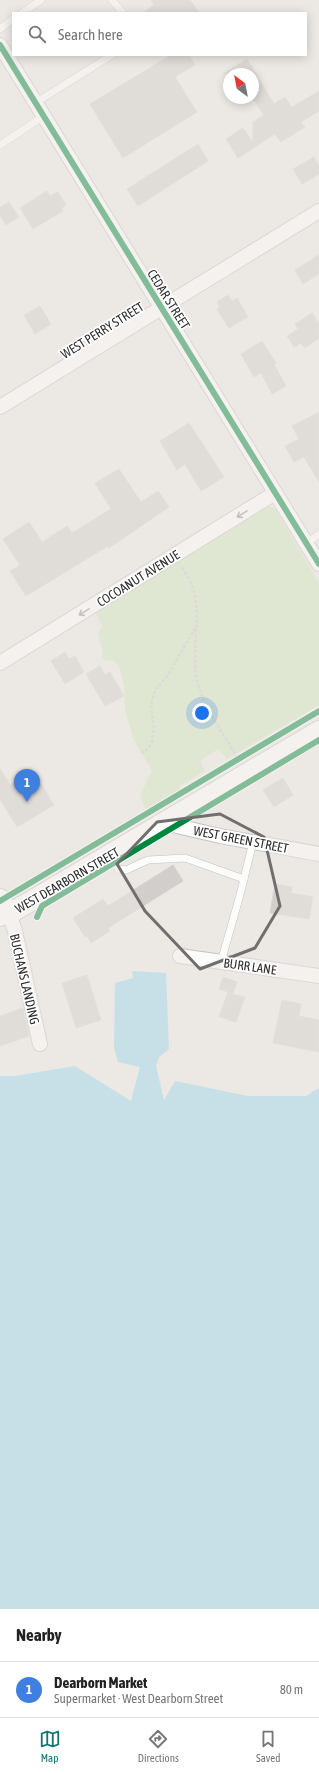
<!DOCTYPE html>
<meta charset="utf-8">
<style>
body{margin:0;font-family:"Asap Condensed",sans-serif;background:#f6f6f6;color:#222}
.compass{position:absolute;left:223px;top:68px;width:36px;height:36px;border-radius:50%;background:#fff;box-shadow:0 2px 10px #0003;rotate:328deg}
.you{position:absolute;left:202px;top:713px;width:14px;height:14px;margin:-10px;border:3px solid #fff;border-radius:50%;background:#1a73e8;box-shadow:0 0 0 6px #1a73e833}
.badge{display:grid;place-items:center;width:26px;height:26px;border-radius:50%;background:#0f766e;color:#fff;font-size:13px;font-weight:700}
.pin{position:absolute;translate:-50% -33px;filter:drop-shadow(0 1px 2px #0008)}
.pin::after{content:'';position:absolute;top:21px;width:14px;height:12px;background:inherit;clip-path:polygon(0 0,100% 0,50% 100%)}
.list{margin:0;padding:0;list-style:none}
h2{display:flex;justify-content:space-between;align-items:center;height:52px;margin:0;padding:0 16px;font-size:17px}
h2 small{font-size:13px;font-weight:400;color:#767676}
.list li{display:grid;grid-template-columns:26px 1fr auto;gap:12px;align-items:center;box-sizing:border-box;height:56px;padding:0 16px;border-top:1px solid #e0e0e0}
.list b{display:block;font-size:15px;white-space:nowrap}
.list p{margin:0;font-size:13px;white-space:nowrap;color:#767676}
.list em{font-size:13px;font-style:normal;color:#767676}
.icon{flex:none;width:22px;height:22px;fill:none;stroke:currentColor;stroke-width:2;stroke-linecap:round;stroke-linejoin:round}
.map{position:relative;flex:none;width:319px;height:1609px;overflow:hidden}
.search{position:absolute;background:#fff;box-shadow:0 2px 10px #0003;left:12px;right:12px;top:12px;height:44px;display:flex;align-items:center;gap:10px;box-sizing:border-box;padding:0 14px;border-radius:0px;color:#767676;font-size:15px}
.sheet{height:108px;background:#fff}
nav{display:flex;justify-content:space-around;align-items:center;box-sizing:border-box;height:56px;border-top:1px solid #e0e0e0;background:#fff;font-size:11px;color:#767676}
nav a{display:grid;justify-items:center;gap:2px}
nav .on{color:#0f766e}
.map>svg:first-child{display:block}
.green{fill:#cee6be}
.water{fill:#99d6ec}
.building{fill:#d1cecb;stroke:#d7d4d0}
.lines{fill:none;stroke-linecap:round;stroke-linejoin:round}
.lane-casing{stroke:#c5c4c5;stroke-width:8}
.street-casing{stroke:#c5c4c5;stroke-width:16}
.secondary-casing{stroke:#c5c4c5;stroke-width:22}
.path{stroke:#c9c9c8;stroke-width:2.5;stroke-dasharray:3 2;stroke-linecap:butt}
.lane{stroke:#fcfcfb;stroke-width:7}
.street{stroke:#fcfcfb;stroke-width:14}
.secondary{stroke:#fcfcfb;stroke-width:20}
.cycleway-casing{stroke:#fff;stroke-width:8}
.cycleway{stroke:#00873e;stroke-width:6}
.oneway{stroke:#959594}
.marked{fill:none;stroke:#706f6e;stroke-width:3;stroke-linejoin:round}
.labels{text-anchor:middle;stroke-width:3.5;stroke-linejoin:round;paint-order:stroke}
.street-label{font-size:13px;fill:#2e2e2e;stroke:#fff}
</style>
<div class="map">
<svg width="319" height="1609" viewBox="0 0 319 1609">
<rect width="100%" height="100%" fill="#ece8e4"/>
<!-- green -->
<polygon class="green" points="267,506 275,508 319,583 319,705 227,759 218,749 200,761 205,771 180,786 180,792 171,797 168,805 154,809 145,808 140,795 152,771 133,738 125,710 124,685 119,666 113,660 106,661 102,657 103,652 98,633 103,627 94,609 260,508"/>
<!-- water -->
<polygon class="water" points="132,971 166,973 169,1049 159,1057 156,1066 164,1100 175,1081 248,1096 306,1096 319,1088 319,1609 0,1609 0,1076 15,1076 75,1066 131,1101 140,1067 118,1062 114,1047 115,983 133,978"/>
<!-- building -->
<g class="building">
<polygon points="151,0 190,0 199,13 143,13 154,5"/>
<polygon points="171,55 189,55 195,65 175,77 197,112 123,158 90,104"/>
<polygon points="247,59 274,104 285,97 292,107 319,91 319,111 301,122 305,127 281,142 275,134 238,158 226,139 243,128 253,143 253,122 264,115 253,99 253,74 223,74"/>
<polygon points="198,144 208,161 138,206 127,189"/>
<polygon points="314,157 319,166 319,174 302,184 293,169"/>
<polygon points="47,191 50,196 58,192 66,205 61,209 63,211 33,229 20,208"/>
<polygon points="9,202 19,217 6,225 0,215 0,207"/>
<polygon points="319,255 319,274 303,284 295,270"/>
<polygon points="228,295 232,301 237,298 248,317 229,328 217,309 220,308 217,302"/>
<polygon points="40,306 51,324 35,334 24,315"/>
<polygon points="312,313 319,324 319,338 305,348 301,343 294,347 287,336 298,329 295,324"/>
<polygon points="262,341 276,363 274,364 286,386 272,394 261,373 254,377 241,354"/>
<polygon points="319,412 319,482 304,457 294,462 285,446 299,439 292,426"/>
<polygon points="189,423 224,477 201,491 185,464 177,470 160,441"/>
<polygon points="119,469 141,502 158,491 169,507 109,548 108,546 26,596 10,571 20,565 3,539 29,522 42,542 67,526 72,533 111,509 95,483"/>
<polygon points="65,652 69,659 75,656 84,672 65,684 51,661"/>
<polygon points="100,666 105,675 110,672 124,696 105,706 86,674"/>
<polygon points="0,768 10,785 33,771 54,805 17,827 0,799"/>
<polygon points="283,778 293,795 274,807 263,790"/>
<polygon points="173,865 183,881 108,928 110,931 91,943 87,936 85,937 73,918 103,899 108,906"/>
<polygon points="275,884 292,887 291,893 313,897 309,919 270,913"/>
<polygon points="87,975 101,1020 76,1028 62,983"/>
<polygon points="223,977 237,982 233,994 245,997 236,1022 219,1017 228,992 219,989"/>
<polygon points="282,1000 301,1004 299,1016 319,1020 319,1052 273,1043"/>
<polygon points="23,1008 29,1036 0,1046 0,1016"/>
</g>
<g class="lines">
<defs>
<g id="lane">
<polyline points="112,0 123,13"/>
<polyline points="22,13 41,0"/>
<polyline points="0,29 13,19"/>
<polyline points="35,103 112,55"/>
<polyline points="0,145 44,116"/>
<polyline points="306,544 319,534"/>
<polyline points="109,857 118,869 126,870 148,860 185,858 244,879"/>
<polyline points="221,962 240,895 253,842"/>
</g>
<g id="street">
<polyline points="0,45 319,564"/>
<polyline points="0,407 319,211"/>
<polyline points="0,663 275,493"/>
<polyline points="164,823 220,836 319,854"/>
<polyline points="0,919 9,914 15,931 40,1044"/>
<polyline points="180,956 319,976"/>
</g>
<polyline id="secondary" points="0,899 9,914 319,731"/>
</defs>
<!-- lane casing -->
<use href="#lane" class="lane-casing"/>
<!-- street casing -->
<use href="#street" class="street-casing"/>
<!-- secondary casing -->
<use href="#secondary" class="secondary-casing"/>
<!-- path -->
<g class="path">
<path d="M182 568C209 602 189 642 197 680 203 707 223 732 236 756"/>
<polyline points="141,753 148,749 152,742 154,727 151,706 155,690 168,675 197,625"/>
</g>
<!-- lane -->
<use href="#lane" class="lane"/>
<!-- street -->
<use href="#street" class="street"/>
<!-- secondary -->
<use href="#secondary" class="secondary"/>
<defs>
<g id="cycleway">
<polyline points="0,45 319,564"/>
<polyline points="0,901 319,711"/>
<polyline points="37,917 42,906 319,740"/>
</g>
</defs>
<!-- cycleway casing -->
<use href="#cycleway" class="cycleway-casing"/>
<!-- cycleway -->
<use href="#cycleway" class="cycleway"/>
</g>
<!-- one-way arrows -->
<defs><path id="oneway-shaft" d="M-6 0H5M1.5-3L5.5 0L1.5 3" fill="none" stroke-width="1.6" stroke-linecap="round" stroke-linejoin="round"/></defs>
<g class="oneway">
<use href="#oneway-shaft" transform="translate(242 514) rotate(148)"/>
<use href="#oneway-shaft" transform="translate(84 612) rotate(148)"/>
</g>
<!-- marked area -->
<path d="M0 0H319V1609H0ZM220 814 264 837 280 906 255 948 200 969 145 911 117 864 157 822Z" fill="#ece8e4" fill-opacity=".55" fill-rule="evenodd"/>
<path class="marked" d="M220 814 264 837 280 906 255 948 200 969 145 911 117 864 157 822Z"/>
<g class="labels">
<!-- street labels -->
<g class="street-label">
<text transform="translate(169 299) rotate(58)" y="5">CEDAR STREET</text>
<text transform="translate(102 330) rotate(-32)" y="5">WEST PERRY STREET</text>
<text transform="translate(138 578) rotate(-32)" y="5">COCOANUT AVENUE</text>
<text transform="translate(241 839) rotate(11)" y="5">WEST GREEN STREET</text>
<text transform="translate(67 880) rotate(-30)" y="5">WEST DEARBORN STREET</text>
<text transform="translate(250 966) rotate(8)" y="5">BURR LANE</text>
<text transform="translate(25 979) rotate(77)" y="5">BUCHANS LANDING</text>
</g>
</g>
</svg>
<svg class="compass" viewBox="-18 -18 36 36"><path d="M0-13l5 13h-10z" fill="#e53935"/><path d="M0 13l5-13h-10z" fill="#767676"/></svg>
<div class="you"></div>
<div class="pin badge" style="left:27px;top:802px;background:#3f7fe0">1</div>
<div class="search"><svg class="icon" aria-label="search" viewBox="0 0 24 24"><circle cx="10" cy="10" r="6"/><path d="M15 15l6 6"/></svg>Search here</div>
</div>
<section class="sheet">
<h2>Nearby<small></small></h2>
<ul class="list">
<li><span class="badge" style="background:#3f7fe0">1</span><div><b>Dearborn Market</b><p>Supermarket · West Dearborn Street</p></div><em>80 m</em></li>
</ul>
</section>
<nav>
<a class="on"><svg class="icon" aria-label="map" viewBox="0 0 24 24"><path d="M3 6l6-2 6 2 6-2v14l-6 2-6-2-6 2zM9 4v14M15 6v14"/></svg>Map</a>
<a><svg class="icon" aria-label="directions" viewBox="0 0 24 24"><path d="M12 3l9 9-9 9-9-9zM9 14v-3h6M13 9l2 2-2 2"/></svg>Directions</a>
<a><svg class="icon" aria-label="saved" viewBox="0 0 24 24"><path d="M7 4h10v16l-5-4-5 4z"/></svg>Saved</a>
</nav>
